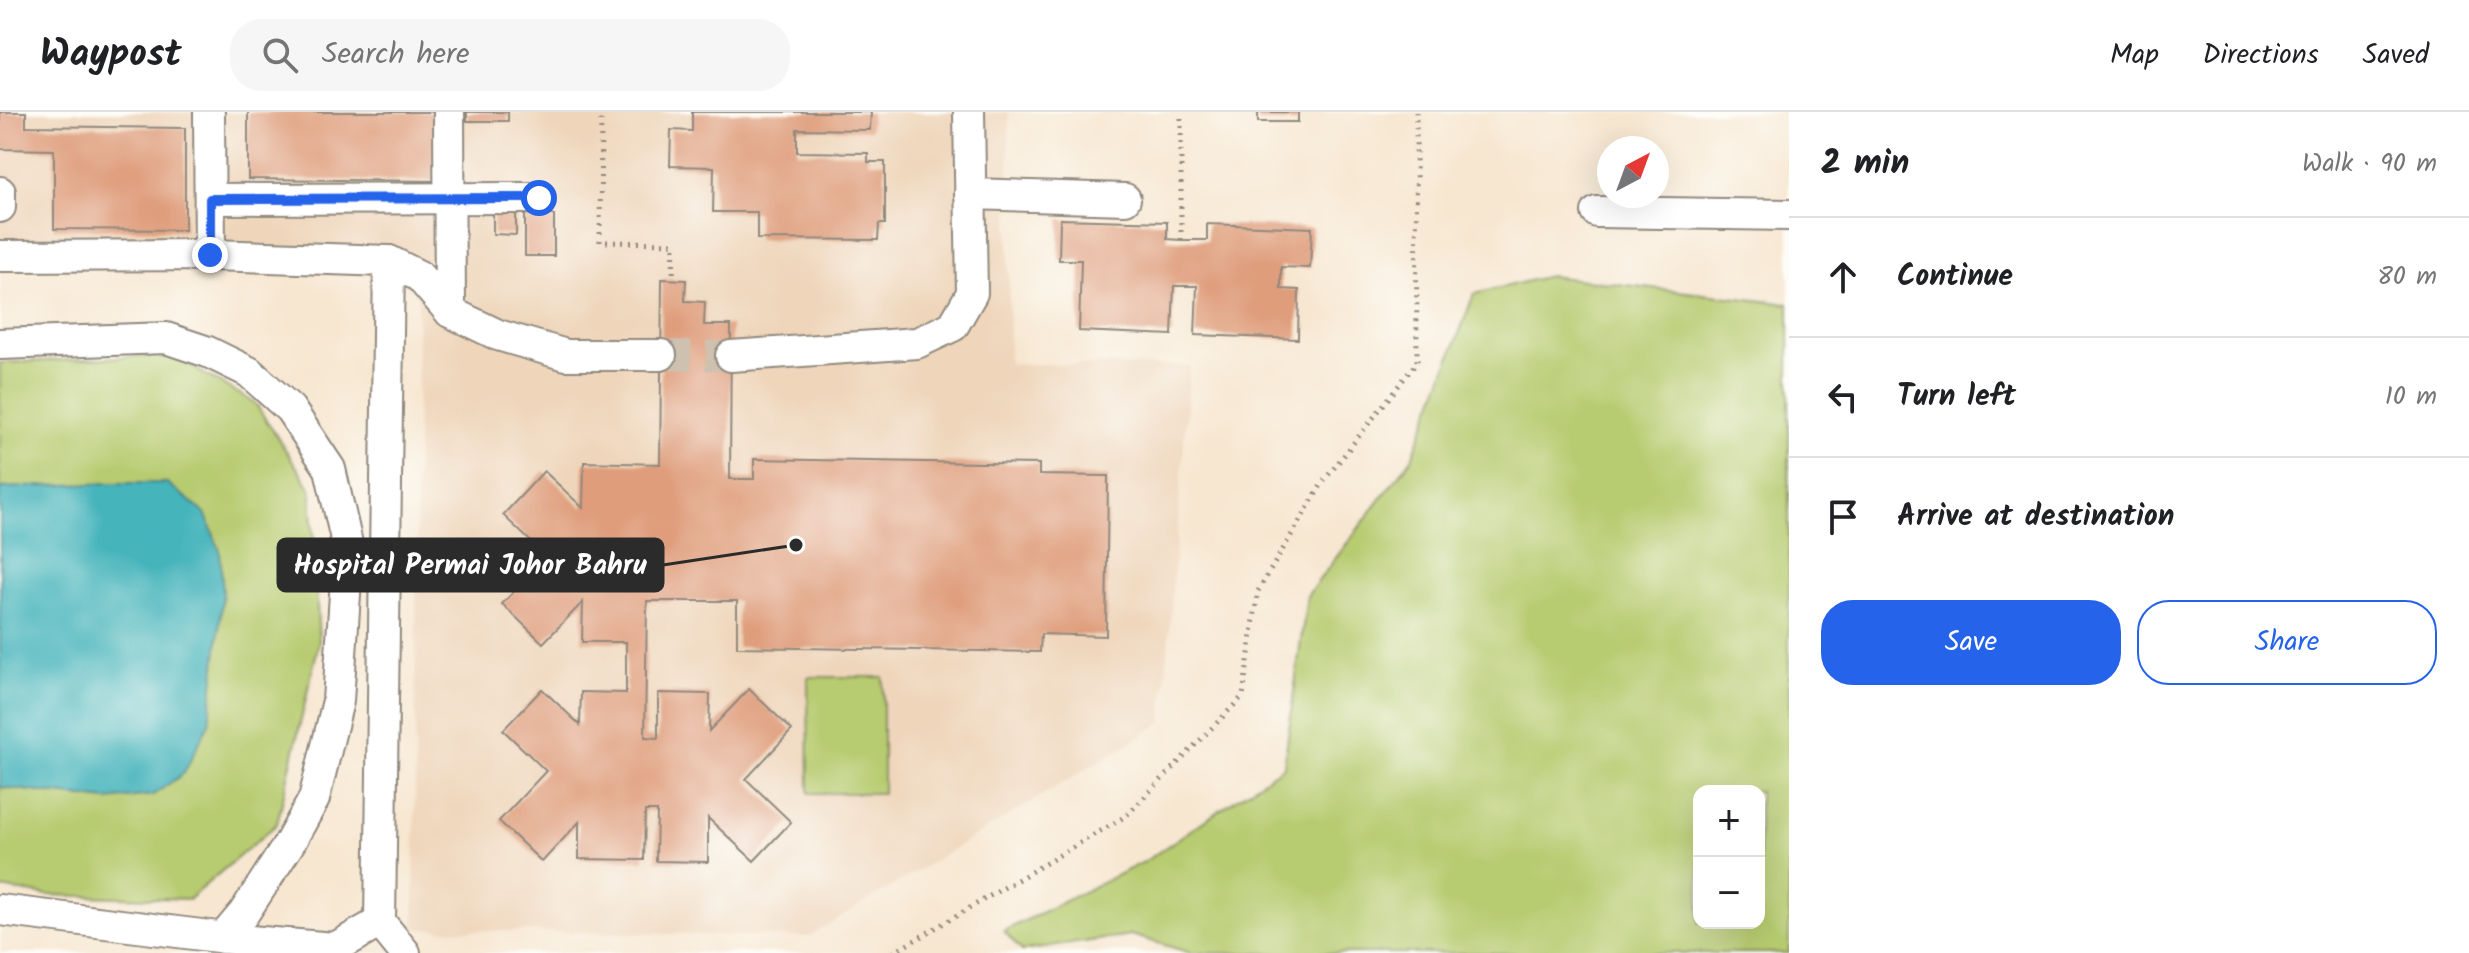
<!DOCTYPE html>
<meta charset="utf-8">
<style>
body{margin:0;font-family:Kalam,sans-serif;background:#f6f6f6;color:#202124}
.controls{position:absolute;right:24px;bottom:24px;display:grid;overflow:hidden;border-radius:16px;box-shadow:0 8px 32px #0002}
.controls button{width:72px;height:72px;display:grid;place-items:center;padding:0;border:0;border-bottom:2px solid #e0e0e0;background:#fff;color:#202124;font:40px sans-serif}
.compass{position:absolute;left:1597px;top:24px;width:72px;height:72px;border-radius:50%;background:#fff;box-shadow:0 8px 32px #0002;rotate:41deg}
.stop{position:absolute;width:24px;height:24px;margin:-18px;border:6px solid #2563eb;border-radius:50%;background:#fff}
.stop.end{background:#2563eb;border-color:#fff;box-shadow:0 2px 8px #0008}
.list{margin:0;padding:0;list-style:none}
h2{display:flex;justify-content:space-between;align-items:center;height:104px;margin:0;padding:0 32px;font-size:34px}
h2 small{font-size:26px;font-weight:400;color:#757577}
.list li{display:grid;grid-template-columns:52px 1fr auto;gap:24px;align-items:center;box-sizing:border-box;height:120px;padding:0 32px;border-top:2px solid #e0e0e0}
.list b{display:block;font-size:30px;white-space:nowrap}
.list em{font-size:26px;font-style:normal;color:#757577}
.actions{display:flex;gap:16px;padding:24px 32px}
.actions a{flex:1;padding:18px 0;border:2px solid #2563eb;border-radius:32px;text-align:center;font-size:28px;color:#2563eb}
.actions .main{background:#2563eb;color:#fff}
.icon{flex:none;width:44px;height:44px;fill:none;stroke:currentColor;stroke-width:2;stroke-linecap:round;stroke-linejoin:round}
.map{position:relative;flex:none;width:1789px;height:841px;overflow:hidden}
header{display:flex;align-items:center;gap:48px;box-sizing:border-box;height:112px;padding:0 40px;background:#fff;border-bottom:2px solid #e0e0e0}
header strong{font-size:38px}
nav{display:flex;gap:44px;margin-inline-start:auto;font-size:28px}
.search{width:560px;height:72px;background:#f6f6f6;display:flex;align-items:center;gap:20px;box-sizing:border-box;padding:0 28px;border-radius:32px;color:#757577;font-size:30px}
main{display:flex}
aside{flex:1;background:#fff}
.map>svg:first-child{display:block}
.built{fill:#efd6bb}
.green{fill:#b7cb6f;stroke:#717b4d;stroke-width:2;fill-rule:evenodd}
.water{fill:#44b4bb;stroke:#387073;stroke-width:2}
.building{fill:#df9d7b}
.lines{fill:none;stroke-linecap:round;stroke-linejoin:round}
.minor-tunnel{stroke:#cec1b0;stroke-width:30;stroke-dasharray:30 15;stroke-linecap:butt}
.minor-casing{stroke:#91897e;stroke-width:34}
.path{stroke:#91897e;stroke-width:5;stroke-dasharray:2 6;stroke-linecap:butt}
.minor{stroke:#fff;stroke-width:30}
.route{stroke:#2563eb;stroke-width:10}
.leader{fill:none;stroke:#2b2b2b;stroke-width:3}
.callout-dot{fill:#2b2b2b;stroke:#fdfcf7;stroke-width:3}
.callout{fill:#2b2b2b;stroke:#2b2b2b;stroke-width:3}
.callout-label{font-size:28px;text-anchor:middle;font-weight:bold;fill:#fff}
</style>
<header>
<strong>Waypost</strong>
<div class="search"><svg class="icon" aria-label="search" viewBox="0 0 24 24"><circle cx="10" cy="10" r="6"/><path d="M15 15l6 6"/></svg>Search here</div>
<nav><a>Map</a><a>Directions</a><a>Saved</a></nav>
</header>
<main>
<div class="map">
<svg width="1789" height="841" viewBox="0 0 1789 841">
<rect width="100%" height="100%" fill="#fdfcf7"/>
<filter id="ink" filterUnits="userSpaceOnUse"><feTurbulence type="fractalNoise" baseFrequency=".0125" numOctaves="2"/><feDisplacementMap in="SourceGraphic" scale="16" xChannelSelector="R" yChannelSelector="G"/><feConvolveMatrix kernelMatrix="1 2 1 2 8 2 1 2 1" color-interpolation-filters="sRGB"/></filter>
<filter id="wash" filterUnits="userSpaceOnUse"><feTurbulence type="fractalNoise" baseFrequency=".006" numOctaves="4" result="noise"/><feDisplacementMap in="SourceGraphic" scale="32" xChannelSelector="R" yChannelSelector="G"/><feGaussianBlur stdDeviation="1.8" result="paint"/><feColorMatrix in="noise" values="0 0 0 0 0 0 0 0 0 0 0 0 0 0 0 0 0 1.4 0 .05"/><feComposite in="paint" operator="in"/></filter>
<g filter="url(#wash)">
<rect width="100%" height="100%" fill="#f7e7d1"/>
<!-- built -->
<polygon class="built" points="0,0 1009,0 1009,252 1190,254 1162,611 808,825 414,817 418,164 0,151"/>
<!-- green -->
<g class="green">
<path d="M1549 164 1789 192V841H1191L1131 823 1022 839 1004 819 1144 750 1284 654 1307 484 1412 346 1474 182ZM1699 679H1759V811H1699Z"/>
<polygon points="171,243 255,291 311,377 319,530 277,712 189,787 47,783 0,776 0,675 107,688 167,371 0,376 0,251"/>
<polygon points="808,565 883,565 883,681 809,681"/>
</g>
<!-- water -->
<polygon class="water" points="109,371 167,371 205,401 220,439 223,482 209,611 184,661 153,683 107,688 0,675 0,376"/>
<g id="blocks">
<!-- building -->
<g class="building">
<polygon points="0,0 26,0 26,14 185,16 185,118 54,117 54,38 0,37"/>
<polygon points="248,0 434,0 434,69 248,67"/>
<rect x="467" y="0" width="41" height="9"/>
<polygon points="692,0 871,0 870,18 797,17 797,40 868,41 868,50 885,50 885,112 879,112 878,128 757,127 757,100 713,100 714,55 670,54 671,18 692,19"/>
<rect x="1258" y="0" width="40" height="10"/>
<polygon points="493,100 516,100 516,123 493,122"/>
<polygon points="525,102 554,103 554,144 525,144"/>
<polygon points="1060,107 1167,110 1167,127 1181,128 1207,128 1207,112 1312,116 1310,156 1281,155 1281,177 1299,178 1298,227 1195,223 1197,174 1174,174 1172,223 1079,219 1081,148 1059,148"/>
<polygon points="662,167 686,168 685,189 705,190 704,213 731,213 730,367 754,367 754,347 1039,352 1039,363 1108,364 1106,524 1041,522 1040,540 737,535 737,489 647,489 645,625 658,626 658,581 710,582 709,619 749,577 792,618 746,667 791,710 754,749 708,706 708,750 656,749 657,699 645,699 644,748 579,747 579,710 542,750 499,709 546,659 503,618 542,577 580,613 581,580 626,581 626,530 582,530 583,490 543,531 502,492 547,445 503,403 544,359 583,396 584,350 660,352"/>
</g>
</g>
</g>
<g filter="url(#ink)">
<use href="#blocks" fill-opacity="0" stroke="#91897e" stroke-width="2"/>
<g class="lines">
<!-- minor-tunnel -->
<polyline class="minor-tunnel" points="661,243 731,244"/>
<defs>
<g id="minor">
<polyline points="209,0 210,143"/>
<polyline points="449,0 450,200"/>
<polyline points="0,80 0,95"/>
<polyline points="970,82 1125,87"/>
<polyline points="210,87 539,86"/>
<polyline points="1597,100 1789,103"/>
<polyline points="0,144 210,143 389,149 419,164 450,200 498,223 566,243 661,243"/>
<polyline points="389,149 380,810 405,841"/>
<polyline points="0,232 166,226 208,240 249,260 290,297 330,357 348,436 338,589 314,687 289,732 244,801 223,826"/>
<polyline points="731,244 917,231 953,214 972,181 969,0"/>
<polyline points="0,798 250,829 335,836 380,810"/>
</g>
</defs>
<!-- minor casing -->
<use href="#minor" class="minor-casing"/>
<!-- path -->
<g class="path">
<polyline points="601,0 600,130 674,131 673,168"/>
<polyline points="1181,128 1181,0"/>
<polyline points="893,841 1126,704 1243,584 1258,479 1323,370 1417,250 1416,0"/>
</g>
<!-- minor -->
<use href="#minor" class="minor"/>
</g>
</g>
<g class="lines" filter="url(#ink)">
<!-- route -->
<polyline class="route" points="210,143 210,87 539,86"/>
</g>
<!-- callouts -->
<path class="leader" d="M796 433L663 453"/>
<circle class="callout-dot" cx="796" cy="433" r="8"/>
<rect class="callout" x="278" y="427" width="385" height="52" rx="8"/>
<g class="callout-label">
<text x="470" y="462">Hospital Permai Johor Bahru</text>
</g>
</svg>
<div class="controls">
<button>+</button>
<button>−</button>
</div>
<svg class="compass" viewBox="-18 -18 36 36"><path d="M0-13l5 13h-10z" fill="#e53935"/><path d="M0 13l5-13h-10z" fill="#757577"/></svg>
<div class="stop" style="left:539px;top:86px"></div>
<div class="stop end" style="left:210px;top:143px"></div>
</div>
<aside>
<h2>2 min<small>Walk · 90 m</small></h2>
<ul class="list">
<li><svg class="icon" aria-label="ahead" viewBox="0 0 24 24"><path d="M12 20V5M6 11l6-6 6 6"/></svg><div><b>Continue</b></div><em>80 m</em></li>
<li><svg class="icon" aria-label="left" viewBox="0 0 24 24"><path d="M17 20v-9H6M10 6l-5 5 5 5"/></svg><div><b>Turn left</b></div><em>10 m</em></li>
<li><svg class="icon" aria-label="arrive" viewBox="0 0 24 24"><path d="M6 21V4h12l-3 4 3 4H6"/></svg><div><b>Arrive at destination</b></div></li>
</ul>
<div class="actions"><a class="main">Save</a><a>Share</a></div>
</aside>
</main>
